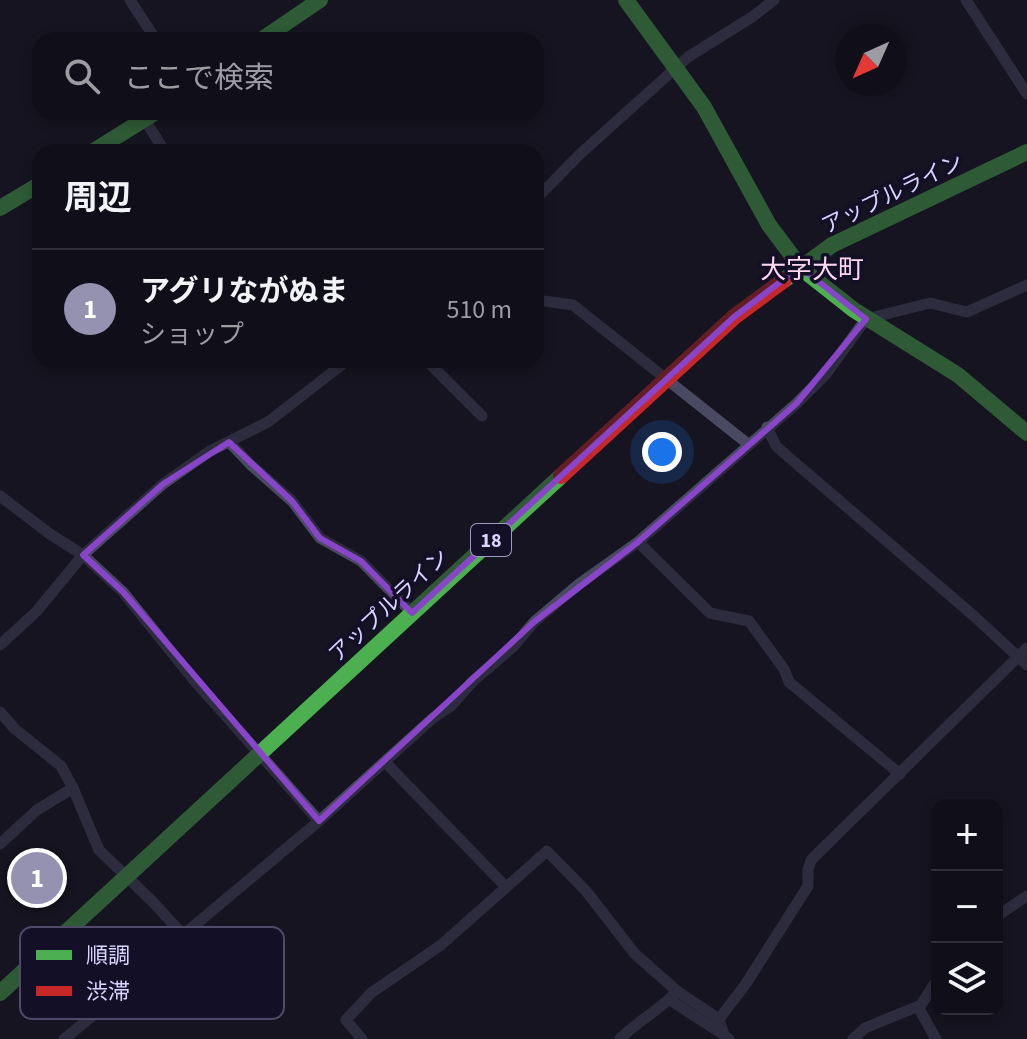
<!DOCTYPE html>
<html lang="ja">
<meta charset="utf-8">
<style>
body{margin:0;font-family:"Source Sans 3","Noto Sans JP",sans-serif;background:#1e1d26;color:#f1f3f6}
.controls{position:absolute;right:24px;bottom:24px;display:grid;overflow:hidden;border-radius:16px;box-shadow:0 4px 12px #0003}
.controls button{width:72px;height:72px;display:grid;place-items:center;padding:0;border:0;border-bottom:2px solid #302f38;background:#100f19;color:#f1f3f6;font:40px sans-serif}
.compass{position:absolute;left:835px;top:24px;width:72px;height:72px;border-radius:50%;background:#100f19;box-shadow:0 4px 12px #0003;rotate:225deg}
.you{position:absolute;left:662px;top:452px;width:28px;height:28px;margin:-20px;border:6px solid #fff;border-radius:50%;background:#1a73e8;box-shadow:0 0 0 12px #1a73e833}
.badge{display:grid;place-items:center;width:52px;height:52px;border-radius:50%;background:#9591b1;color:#fff;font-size:26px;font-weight:700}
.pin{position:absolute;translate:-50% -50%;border:4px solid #fff;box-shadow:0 2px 8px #0006}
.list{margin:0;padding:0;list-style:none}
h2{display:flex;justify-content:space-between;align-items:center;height:104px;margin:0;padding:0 32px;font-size:34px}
h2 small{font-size:26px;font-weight:400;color:#9c9ca2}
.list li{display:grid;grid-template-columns:52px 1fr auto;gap:24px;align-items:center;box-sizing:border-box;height:120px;padding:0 32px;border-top:2px solid #302f38}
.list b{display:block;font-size:30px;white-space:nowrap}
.list p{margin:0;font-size:26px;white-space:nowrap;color:#9c9ca2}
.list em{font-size:26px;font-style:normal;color:#9c9ca2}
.icon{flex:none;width:44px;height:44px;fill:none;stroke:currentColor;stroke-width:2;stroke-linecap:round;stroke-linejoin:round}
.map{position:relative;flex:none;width:1027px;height:1039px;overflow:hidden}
.search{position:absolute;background:#100f19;box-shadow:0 4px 12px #0003;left:32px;top:32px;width:512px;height:88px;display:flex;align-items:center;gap:20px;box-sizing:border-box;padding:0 28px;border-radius:24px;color:#9c9ca2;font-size:30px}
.panel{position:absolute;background:#100f19;box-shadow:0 4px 12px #0003;left:32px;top:144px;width:512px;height:224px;border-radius:24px}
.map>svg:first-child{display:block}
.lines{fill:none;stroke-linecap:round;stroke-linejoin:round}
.street{stroke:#4a4962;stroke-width:11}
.fast{stroke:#4caf50;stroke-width:16}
.jam{stroke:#c62828;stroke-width:16}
.marked{fill:none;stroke:#8945c9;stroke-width:6;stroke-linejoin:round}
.labels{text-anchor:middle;stroke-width:7;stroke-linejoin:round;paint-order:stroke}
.shield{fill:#130f26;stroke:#9e99be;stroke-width:2}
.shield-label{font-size:20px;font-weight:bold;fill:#d9d4ff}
.street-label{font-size:22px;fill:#d9d4ff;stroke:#130f26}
.quarter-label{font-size:26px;fill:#ffd6f0;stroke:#130f26}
.key{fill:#130f26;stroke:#4e4a67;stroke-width:2}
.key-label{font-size:22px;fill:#d9d4ff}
</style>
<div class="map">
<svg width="1027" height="1039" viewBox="0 0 1027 1039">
<rect width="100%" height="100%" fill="#161421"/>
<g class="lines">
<!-- street -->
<g class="street">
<polyline points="130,0 156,40"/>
<polyline points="966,0 1027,94"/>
<polyline points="145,120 165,152"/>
<polyline points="536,199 580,154 688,57 752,17 774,0"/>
<polyline points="536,300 573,305 748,444"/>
<polyline points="426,360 482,416"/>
<polyline points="767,427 776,446 785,454 974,616 1027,665"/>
<polyline points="229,442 251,465 292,501 320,538 361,561 412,613"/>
<polyline points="0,496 50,534 83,555 123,592 193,679 319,821"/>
<polyline points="638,542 710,613 749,621 784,669 789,682 900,774"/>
<polyline points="0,645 36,612 83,555 163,484 210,451 268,422 348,360"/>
<polyline points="0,712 15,729 61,766 73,788"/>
<polyline points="385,762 505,886"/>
<polyline points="0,844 37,810 73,788 99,850 153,902 183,935"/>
<polyline points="997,916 1027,896"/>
<polyline points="51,946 111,1001"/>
<polyline points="670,1000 724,1035"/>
<polyline points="918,1007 936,1039"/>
<polyline points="719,1019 745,985 808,886 808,870 811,860 1027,648"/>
<polyline points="64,1039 138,979 183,935 319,821 433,718 451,706 473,681 514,646 534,622 579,584 638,542 796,404 826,374 866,319 930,303 967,312 1027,285"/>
<polyline points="362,1039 346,1020 371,993 441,945 547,851 586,891 635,954 677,991 719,1019 724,1035 729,1039"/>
<path d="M620 1039C637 1021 662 1009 677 991"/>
<polyline points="853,1039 865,1028 921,1005 937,980"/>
</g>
<!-- fast -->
<g class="fast">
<polyline points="626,0 704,107 769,225 802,269 854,310 958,375 1027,433"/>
<polyline points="261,40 320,0"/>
<polyline points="92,152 156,112"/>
<polyline points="0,208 40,184"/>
<polyline points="784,280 832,245 1027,152"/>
<polyline points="0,993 561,476"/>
</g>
<!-- jam -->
<polyline class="jam" points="561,476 734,317 784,280"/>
</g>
<!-- marked area -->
<path d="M0 0H1027V1039H0ZM800 267 866 319 796 404 638 542 534 622 319 821 123 592 83 555 163 484 229 442 292 501 320 538 361 561 412 613 734 317Z" fill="#161421" fill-opacity=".55" fill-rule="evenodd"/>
<path class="marked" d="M800 267 866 319 796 404 638 542 534 622 319 821 123 592 83 555 163 484 229 442 292 501 320 538 361 561 412 613 734 317Z"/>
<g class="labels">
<!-- shield labels -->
<rect class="shield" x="471" y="524" width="40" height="32" rx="6"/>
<g class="shield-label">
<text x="491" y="547">18</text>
</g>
<!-- street labels -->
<g class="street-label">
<text transform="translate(892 193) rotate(-26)" y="8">アップルライン</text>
<text transform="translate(388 605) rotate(-43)" y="8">アップルライン</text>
</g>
<!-- quarter labels -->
<g class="quarter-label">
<text x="812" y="278">大字大町</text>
</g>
</g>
<!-- legend -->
<rect x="20" y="927" width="264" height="92" rx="12" class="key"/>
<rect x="36" y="950" width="36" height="10" fill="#4caf50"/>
<rect x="36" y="986" width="36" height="10" fill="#c62828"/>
<g class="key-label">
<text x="86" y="963">順調</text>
<text x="86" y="999">渋滞</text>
</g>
</svg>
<div class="controls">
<button>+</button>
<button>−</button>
<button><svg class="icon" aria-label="layers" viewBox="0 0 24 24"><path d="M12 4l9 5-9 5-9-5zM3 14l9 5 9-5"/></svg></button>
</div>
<svg class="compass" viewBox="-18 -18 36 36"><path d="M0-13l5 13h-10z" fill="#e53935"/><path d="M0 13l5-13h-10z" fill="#9c9ca2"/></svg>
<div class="you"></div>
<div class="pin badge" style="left:37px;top:878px">1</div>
<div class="search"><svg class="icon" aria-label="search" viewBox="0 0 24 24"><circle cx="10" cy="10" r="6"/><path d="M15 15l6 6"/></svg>ここで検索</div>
<section class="panel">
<h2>周辺<small></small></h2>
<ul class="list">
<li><span class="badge">1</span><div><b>アグリながぬま</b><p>ショップ</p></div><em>510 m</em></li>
</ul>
</section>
</div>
